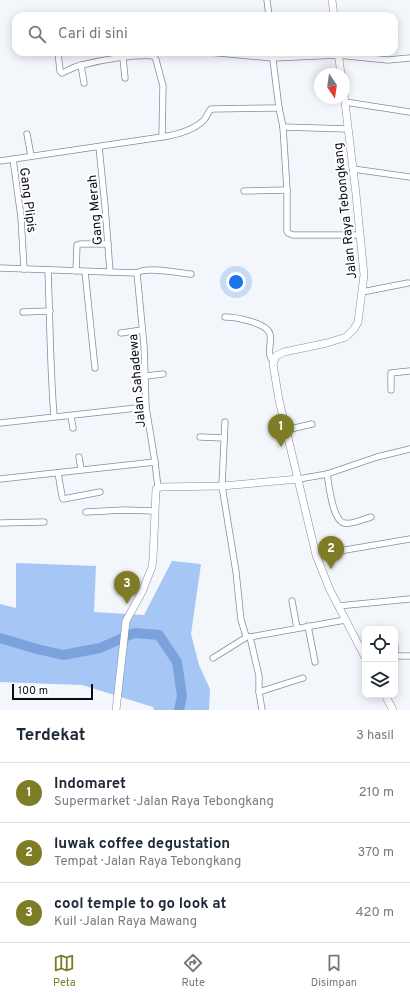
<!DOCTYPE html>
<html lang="id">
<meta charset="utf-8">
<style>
body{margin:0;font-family:Overpass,sans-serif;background:#f6f6f7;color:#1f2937}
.controls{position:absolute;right:12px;bottom:12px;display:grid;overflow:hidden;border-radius:8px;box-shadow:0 2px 10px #0003}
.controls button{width:36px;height:36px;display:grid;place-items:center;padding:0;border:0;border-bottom:1px solid #e0e1e3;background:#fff;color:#1f2937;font:20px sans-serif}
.compass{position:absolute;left:314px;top:68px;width:36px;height:36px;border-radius:50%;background:#fff;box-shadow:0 2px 10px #0003;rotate:167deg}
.scale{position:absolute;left:12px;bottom:10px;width:81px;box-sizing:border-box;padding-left:4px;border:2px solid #0a0f17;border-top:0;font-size:11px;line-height:14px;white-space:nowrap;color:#0a0f17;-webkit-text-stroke:3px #fff;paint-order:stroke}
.you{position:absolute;left:236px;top:282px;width:14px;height:14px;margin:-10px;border:3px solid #fff;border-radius:50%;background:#1a73e8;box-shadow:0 0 0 6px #1a73e833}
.badge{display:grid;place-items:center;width:26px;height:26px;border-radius:50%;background:#7e7c24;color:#fff;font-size:13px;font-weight:700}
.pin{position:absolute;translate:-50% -33px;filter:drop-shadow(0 1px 2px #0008)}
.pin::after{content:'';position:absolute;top:21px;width:14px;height:12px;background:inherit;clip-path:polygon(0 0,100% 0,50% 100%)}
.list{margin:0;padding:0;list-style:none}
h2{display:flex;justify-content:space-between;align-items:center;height:52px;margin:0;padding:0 16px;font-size:17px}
h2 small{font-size:13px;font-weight:400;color:#747a83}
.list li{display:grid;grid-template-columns:26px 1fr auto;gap:12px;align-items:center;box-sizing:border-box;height:60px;padding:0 16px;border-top:1px solid #e0e1e3}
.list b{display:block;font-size:15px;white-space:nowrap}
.list p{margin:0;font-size:13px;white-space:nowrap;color:#747a83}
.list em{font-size:13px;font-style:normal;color:#747a83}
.icon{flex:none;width:22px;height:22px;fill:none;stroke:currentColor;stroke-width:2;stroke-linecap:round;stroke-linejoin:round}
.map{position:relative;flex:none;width:410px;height:710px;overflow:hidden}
.search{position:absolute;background:#fff;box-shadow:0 2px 10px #0003;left:12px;right:12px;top:12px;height:44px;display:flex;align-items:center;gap:10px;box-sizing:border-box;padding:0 14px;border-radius:12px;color:#747a83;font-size:15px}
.sheet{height:232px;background:#fff}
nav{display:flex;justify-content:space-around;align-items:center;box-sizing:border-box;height:56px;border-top:1px solid #e0e1e3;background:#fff;font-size:11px;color:#747a83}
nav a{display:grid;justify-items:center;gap:2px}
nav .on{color:#7e7c24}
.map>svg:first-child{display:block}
.forest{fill:#a6c6f5}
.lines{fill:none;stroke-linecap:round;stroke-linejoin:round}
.river{stroke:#7ca2dc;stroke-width:10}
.minor-casing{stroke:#7f8ea5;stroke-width:7}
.major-casing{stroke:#7f8ea5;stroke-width:8}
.minor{stroke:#fff;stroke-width:5.5}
.major{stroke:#fff;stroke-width:7}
.labels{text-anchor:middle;stroke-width:4;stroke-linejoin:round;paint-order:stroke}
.street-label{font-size:13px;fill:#0a0f17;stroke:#fff}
</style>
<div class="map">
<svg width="410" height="710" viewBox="0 0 410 710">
<rect width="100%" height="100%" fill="#f3f6fb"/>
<!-- forest -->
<polygon class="forest" points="172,561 201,564 191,634 199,665 210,689 209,710 154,710 153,707 82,685 0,682 0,604 16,608 16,563 96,566 94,612 144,615"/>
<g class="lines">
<!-- river -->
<polyline class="river" points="0,638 37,649 63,655 100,648 134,633 159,635 177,662 182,696 179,710"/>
<defs>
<g id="minor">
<polyline points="267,0 269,16"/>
<polyline points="208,52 273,58 338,55 388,60 410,58"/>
<polyline points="272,52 279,108 283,127 287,190 287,231 288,233 293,235 360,235"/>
<polyline points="123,58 125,78"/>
<polyline points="81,65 84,83"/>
<polyline points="345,102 410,112"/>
<polyline points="283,127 348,129"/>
<polyline points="27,134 31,156"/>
<path d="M162 137C175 135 194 130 204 120 207 116 208 112 211 109L279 108"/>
<polyline points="99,147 105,206 110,272"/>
<polyline points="13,159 21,217 24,269"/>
<path d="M0 161 162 137 163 86 156 60 154 56C135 54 101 60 82 65 75 66 69 70 62 73L60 71 58 52"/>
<polyline points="353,169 410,177"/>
<polyline points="244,191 287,190"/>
<polyline points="80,244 108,244"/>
<polyline points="0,268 137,273"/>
<path d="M48 270C50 319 50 367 54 416"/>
<polyline points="76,271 77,245"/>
<polyline points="85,272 95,368"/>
<polyline points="137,273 144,346 146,407 155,462 158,488"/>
<path d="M137 273C145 266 179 273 191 274"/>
<polyline points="362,292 408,283"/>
<polyline points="23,312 50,311"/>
<path d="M225 317C236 317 267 323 270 334 272 344 266 354 273 361"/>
<polyline points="121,333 142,330"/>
<polyline points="146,376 163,374"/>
<polyline points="391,390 391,373 410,371"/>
<polyline points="71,416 73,428"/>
<polyline points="225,422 222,486 236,572 241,620 246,636"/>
<polyline points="0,423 146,407"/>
<polyline points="286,430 312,424"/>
<polyline points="200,437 224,438"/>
<polyline points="79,457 81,469"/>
<polyline points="58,473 62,496 63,499 100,492"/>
<path d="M327 474C329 484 332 520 344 523 352 525 363 519 371 517"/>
<polyline points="0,479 155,462"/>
<polyline points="299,479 327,474 377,457 410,449"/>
<polyline points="86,512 124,510 155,511"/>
<polyline points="0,523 44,522"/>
<polyline points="316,555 410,539"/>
<polyline points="292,601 297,628"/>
<polyline points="338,606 410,599"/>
<polyline points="308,626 315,662"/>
<polyline points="250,637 259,676 259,692 262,710"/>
<polyline points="395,646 395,656"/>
<polyline points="395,656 410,656"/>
<polyline points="213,658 245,638 246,636 250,637 345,620"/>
<polyline points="259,692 303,678"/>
</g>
<g id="major">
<polyline points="332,0 334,16"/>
<polyline points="338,52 341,74"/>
<polyline points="344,94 356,194 364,275 358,322 354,329 346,337 327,343 284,352 276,356 273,364 279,400 316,555 330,590 365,657"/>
<polyline points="385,695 393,710"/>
<polyline points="116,710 126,621 142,592 152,567 153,559 156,489 161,487 222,486 299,479"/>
</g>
</defs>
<!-- minor casing -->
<use href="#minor" class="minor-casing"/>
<!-- major casing -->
<use href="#major" class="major-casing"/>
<!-- minor -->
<use href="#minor" class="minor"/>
<!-- major -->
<use href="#major" class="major"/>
</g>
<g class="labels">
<!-- street labels -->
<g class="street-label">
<text transform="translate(29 200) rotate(83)" y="5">Gang Plipis</text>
<text transform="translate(94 210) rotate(-95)" y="5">Gang Merah</text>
<text transform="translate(344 211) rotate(-96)" y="5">Jalan Raya Tebongkang</text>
<text transform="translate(136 381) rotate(-95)" y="5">Jalan Sahadewa</text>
</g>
</g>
</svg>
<div class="controls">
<button><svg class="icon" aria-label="locate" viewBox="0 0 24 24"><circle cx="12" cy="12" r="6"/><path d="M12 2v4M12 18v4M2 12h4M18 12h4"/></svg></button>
<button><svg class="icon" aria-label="layers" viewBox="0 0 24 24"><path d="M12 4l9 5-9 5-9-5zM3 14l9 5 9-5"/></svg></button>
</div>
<svg class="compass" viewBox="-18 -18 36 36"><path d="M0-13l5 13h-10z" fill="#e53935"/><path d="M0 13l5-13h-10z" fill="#747a83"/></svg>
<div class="scale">100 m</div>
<div class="you"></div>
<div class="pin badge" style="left:281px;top:447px">1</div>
<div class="pin badge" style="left:331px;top:569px">2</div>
<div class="pin badge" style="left:127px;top:604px">3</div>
<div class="search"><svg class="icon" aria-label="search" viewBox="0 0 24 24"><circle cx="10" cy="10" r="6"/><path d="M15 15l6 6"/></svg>Cari di sini</div>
</div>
<section class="sheet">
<h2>Terdekat<small>3 hasil</small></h2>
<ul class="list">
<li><span class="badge">1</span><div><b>Indomaret</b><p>Supermarket · Jalan Raya Tebongkang</p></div><em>210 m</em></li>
<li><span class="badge">2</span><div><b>luwak coffee degustation</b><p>Tempat · Jalan Raya Tebongkang</p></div><em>370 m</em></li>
<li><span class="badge">3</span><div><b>cool temple to go look at</b><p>Kuil · Jalan Raya Mawang</p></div><em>420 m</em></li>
</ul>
</section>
<nav>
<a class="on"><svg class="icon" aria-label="map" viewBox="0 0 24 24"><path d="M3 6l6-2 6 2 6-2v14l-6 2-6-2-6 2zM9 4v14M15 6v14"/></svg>Peta</a>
<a><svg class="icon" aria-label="directions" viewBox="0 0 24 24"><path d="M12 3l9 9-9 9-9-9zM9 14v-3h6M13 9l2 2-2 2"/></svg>Rute</a>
<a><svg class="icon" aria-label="saved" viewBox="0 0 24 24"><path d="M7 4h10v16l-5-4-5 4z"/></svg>Disimpan</a>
</nav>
